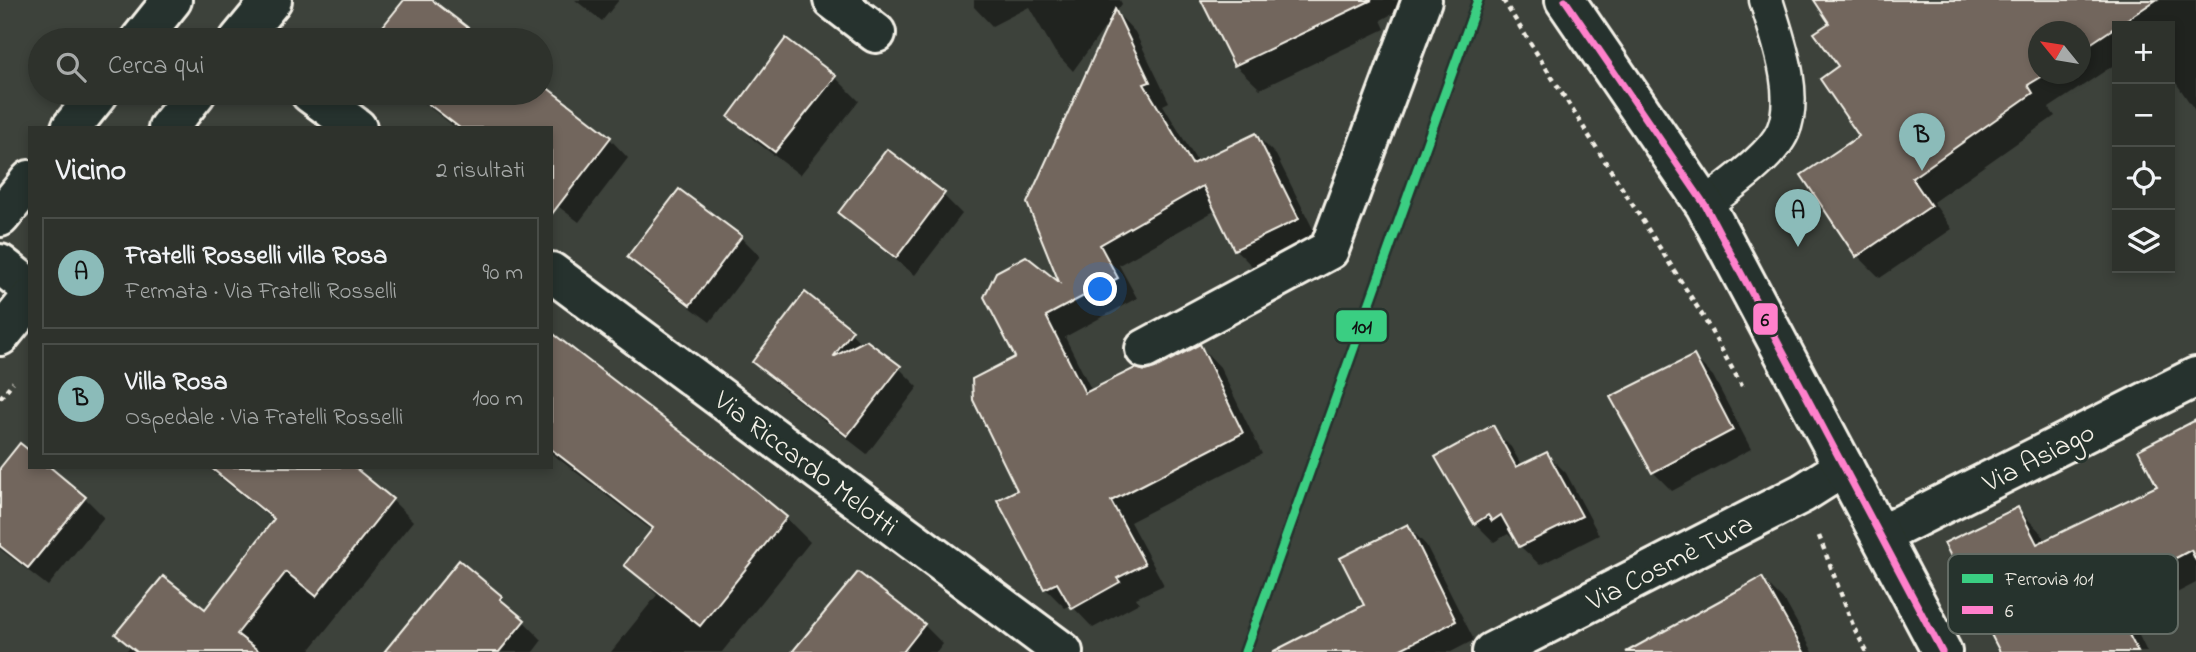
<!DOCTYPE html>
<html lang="it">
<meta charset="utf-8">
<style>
body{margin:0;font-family:"Indie Flower",sans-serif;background:#363a34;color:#f1f3f6}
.controls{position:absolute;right:21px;top:21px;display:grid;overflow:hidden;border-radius:0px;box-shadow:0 4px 10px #0003}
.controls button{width:63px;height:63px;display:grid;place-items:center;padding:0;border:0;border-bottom:2px solid #494d48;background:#2e322c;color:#f1f3f6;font:35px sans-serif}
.compass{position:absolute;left:2028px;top:21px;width:63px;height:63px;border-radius:50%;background:#2e322c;box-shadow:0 4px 10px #0003;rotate:300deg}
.you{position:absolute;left:1101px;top:290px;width:24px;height:24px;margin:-18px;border:5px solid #fff;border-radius:50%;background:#1a73e8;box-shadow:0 0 0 10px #1a73e833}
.badge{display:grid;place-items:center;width:46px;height:46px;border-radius:50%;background:#8bbbb9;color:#111;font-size:23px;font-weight:700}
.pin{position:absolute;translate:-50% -58px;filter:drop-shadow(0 2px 4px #0008)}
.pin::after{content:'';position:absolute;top:37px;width:24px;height:21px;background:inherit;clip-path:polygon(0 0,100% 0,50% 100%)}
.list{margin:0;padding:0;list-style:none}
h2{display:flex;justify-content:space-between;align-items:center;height:91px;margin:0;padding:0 28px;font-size:30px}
h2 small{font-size:23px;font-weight:400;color:#a7aaa9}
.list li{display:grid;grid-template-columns:46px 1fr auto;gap:21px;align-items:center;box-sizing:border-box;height:112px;margin:0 14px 14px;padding:0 14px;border:2px solid #494d48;border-radius:0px}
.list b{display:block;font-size:26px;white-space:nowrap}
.list p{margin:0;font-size:23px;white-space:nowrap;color:#a7aaa9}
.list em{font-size:23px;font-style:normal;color:#a7aaa9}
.icon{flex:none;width:38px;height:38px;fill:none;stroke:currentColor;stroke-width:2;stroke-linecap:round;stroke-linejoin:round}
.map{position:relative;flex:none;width:2196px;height:652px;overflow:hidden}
.search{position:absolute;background:#2e322c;box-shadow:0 4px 10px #0003;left:28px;top:28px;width:525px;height:77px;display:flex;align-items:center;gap:18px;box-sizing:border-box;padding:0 24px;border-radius:38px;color:#a7aaa9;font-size:26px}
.panel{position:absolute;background:#2e322c;box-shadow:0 4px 10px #0003;left:28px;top:126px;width:525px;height:343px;border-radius:0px}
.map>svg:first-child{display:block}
.shadow{fill:#0007;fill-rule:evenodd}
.building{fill:#72665d;stroke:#f4f1e8;stroke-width:2}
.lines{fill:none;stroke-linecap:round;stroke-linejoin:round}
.lane-casing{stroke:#f4f1e8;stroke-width:37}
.street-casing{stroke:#f4f1e8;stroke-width:44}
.secondary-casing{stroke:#f4f1e8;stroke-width:44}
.path{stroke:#f4f1e8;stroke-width:4.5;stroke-dasharray:5 5;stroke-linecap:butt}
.lane{stroke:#26332d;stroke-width:32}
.street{stroke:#26332d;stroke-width:38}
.secondary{stroke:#26332d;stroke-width:38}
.bus-1-casing{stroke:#26332d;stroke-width:12}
.bus-1{stroke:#ff80cb;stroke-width:7}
.rail-1-casing{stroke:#26332d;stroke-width:14}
.rail-1{stroke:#3ace82;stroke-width:9}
.labels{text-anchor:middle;stroke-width:6;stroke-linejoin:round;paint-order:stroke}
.street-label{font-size:28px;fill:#f4f1e8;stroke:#26332d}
.key{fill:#26332d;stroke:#646c65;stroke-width:2}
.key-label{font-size:19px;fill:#f4f1e8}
.line-badge{stroke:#26332d;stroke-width:2.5}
.pale-badge-label{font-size:19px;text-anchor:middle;font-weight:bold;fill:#111}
</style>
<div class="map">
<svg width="2196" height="652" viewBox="0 0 2196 652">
<rect width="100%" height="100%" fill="#3d423b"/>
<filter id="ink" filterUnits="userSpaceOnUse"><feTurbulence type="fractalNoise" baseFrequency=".0143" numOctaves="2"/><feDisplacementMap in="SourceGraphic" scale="14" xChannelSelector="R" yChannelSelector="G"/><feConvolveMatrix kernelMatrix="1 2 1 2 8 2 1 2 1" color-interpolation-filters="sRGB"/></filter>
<g filter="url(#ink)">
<!-- shadow -->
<g class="shadow">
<polygon points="406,0 429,0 482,40 375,40"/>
<polygon points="575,0 619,0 602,21"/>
<polygon points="974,0 1120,0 1122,4 1116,12 1135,32 1169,102 1163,105 1198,163 1256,135 1276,155 1318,239 1256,270 1235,249 1216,210 1119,265 1137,298 1065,337 1092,391 1156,370 1200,346 1220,367 1262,454 1130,522 1164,585 1136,598 1139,603 1093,628 1071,605 1065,608 1045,588 1020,491 1018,357 1063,287 1111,19 1073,71 1055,52 1029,7 992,26 974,7"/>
<polygon points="1203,0 1411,0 1412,3 1381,20 1385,29 1260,89 1235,65"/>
<path d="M1830 0H2196V112L2170 74V26H2117V63L2049 108 2055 116 1933 202 1952 229 1880 278 1858 256 1861 137 1840 67 1832 24ZM2038 32H2080V74H2038Z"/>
<polygon points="835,77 859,101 800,175 754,140 730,116"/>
<polygon points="541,86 610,139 628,158 579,222 551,201 551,128 456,128 412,94 407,97 401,93 541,93"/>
<polygon points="943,195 962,214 915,275 859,231 840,213"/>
<polygon points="741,237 760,256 710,322 648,276 629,257"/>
<polygon points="838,320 862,344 899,368 918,387 867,454 773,381 755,362"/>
<polygon points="551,340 786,518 810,542 722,652 611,652 657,595 626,565 653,531 551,453"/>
<polygon points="1694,357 1713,376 1751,449 1672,491 1653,472"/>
<polygon points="2196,422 2196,583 2130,617 2147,652 2002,652 2018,509 2041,533 2046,541 2159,487"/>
<polygon points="1492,428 1511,447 1522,466 1547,454 1566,473 1599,535 1540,565 1520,546 1515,537 1513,539 1508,534 1494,542 1475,523"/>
<polygon points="30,467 85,498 104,517 48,586 0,549 0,471"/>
<polygon points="207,467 351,467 392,500 413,521 308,652 125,652 130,647 118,634 205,611 275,522"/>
<polygon points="1407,526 1426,545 1474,640 1451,652 1328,652 1366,605"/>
<polygon points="460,562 501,598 542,640 533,652 409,652"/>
<polygon points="858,574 924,625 943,644 937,652 794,652"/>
<polygon points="1762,579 1786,603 1813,652 1635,652"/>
</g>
<!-- building -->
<g class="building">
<polygon points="404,0 432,0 484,40 372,40"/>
<polygon points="1201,0 1372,0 1234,66"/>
<polygon points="1814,0 2156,0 2081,50 2081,32 2039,32 2039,74 2046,74 2028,85 2033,93 1912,178 1931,206 1856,257 1801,175 1859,136 1820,79 1838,66 1814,33 1829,23"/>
<polygon points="1115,9 1150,82 1144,84 1192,164 1256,133 1299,219 1234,250 1203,186 1100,245 1118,278 1046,316 1085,393 1135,368 1145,371 1155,368 1200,344 1243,433 1111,501 1145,564 1117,578 1120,582 1072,609 1057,583 1044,589 997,500 1017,490 973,400 972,379 1015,357 984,297 996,272 1026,256 1059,282 1027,203"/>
<polygon points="786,38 836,76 775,152 728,117"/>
<polygon points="541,83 611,137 551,215 551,128 460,128 414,93 541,93"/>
<polygon points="887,149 945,193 896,258 838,213"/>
<polygon points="679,189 742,236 690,305 627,257"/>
<polygon points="805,292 853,330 833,357 866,340 901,366 847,436 752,362"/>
<polygon points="551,332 728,468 787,517 700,626 624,565 653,528 551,449"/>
<polygon points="1694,355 1733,430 1652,473 1610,397"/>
<polygon points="2196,420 2196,561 2191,550 2108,594 2138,652 2000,652 1944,543 2018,507 2037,544 2157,486 2138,450"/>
<polygon points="1493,425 1516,467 1547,452 1582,516 1519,547 1501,515 1492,521 1488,515 1474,524 1435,457"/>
<polygon points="20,443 30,451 30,467 50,467 86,497 28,568 0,546 0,468"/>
<polygon points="210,467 354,467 393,499 316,596 286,572 237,634 260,652 137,652 115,634 163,576 205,609 274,519"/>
<polygon points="1408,524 1456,621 1395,652 1272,652 1364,605 1340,558"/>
<polygon points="459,560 502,596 500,599 525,620 499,652 384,652"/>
<polygon points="858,572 925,624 903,652 792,652"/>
<polygon points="1762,577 1804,652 1626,652 1719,601"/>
</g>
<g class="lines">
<defs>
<path id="lane" d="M1705 205C1727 187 1772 157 1783 131 1799 93 1777 37 1766 0"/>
<g id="street">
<polyline points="833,0 876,33"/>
<polyline points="310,93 357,128"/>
<polyline points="0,264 30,288"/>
<polyline points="551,272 1063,652"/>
<polyline points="1145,349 1329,250 1422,0"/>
<polyline points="1881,535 2196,377"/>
<polyline points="1492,652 1803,493 1844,467"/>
</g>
<g id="secondary">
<polyline points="1565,0 1705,205 1942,652"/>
<polyline points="140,40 172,0"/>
<polyline points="239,40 272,0"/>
<polyline points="71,128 99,93"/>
<polyline points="168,128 196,93"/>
<polyline points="0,217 30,180"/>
<polyline points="0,336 30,299"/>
</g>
</defs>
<!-- lane casing -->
<use href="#lane" class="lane-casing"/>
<!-- street casing -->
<use href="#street" class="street-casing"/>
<!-- secondary casing -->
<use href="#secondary" class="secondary-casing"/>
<!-- path -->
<g class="path">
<polyline points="1503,0 1701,313 1742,386"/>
<polyline points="0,398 13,382"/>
<polyline points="1819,536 1854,628 1867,652"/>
</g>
<!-- lane -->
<use href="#lane" class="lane"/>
<!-- street -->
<use href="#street" class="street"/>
<!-- secondary -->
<use href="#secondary" class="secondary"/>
<defs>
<polyline id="bus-1" points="1565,0 1705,205 1942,652"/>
</defs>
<!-- bus-1 casing -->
<use href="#bus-1" class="bus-1-casing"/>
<!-- bus-1 -->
<use href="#bus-1" class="bus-1"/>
<defs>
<polyline id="rail-1" points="1245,652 1478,0"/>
</defs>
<!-- rail-1 casing -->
<use href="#rail-1" class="rail-1-casing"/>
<!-- rail-1 -->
<use href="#rail-1" class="rail-1"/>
</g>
</g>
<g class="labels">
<!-- street labels -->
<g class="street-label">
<text transform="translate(2038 456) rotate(-27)" y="10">Via Asiago</text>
<text transform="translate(807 462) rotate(37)" y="10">Via Riccardo Melotti</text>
<text transform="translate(1669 561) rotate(-27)" y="10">Via Cosmè Tura</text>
</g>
</g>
<!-- legend -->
<rect x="1948" y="554" width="230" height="80" rx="10" class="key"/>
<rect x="1962" y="574" width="31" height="9" fill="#3ace82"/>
<rect x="1962" y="606" width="31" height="8" fill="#ff80cb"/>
<g class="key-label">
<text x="2005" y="585">Ferrovia 101</text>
<text x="2005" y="617">6</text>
</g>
<g class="line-badge">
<rect x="1752" y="302" width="27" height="34" rx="7" fill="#ff80cb"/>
<rect x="1335" y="309" width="53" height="34" rx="7" fill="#3ace82"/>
</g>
<g class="pale-badge-label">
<text x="1765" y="326">6</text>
<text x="1362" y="333">101</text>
</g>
</svg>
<div class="controls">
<button>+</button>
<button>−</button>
<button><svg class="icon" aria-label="locate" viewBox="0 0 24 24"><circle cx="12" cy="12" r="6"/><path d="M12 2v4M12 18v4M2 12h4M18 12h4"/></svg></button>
<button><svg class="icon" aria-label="layers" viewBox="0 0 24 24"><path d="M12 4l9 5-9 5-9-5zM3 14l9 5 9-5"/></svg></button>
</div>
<svg class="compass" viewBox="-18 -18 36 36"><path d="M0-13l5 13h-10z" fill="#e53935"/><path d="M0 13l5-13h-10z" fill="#a7aaa9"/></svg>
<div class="you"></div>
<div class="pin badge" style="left:1798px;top:247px">A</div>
<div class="pin badge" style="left:1922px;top:171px">B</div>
<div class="search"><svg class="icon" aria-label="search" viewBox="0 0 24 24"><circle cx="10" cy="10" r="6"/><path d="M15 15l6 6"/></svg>Cerca qui</div>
<section class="panel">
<h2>Vicino<small>2 risultati</small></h2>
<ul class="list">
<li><span class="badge">A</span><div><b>Fratelli Rosselli villa Rosa</b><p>Fermata · Via Fratelli Rosselli</p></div><em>90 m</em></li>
<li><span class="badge">B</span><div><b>Villa Rosa</b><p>Ospedale · Via Fratelli Rosselli</p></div><em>100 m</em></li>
</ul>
</section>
</div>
